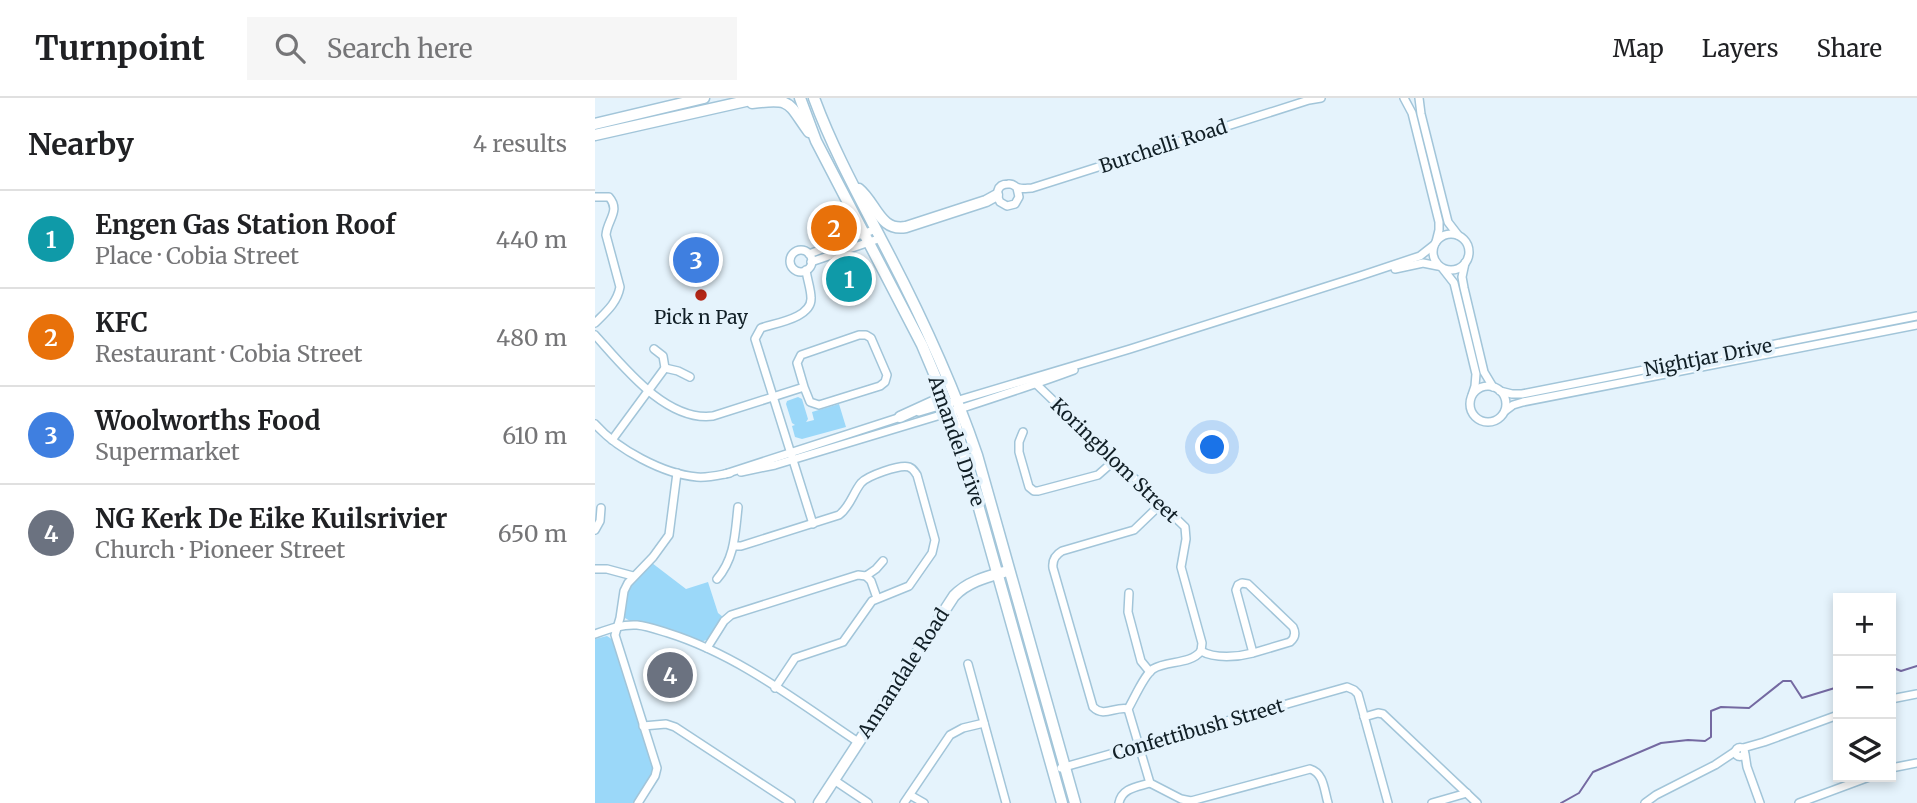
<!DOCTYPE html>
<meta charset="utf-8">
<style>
body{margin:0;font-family:Merriweather,serif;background:#f6f6f6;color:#202124}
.controls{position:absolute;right:21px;bottom:21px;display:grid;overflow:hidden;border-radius:0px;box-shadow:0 4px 10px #0003}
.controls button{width:63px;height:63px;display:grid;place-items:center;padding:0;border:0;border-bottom:2px solid #e0e0e0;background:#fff;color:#202124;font:35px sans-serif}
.you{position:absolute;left:618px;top:350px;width:24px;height:24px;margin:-18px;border:5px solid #fff;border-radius:50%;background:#1a73e8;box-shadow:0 0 0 10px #1a73e833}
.badge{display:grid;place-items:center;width:46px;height:46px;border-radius:50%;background:#b42616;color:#fff;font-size:23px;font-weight:700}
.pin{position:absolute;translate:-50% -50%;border:4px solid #fff;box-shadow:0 2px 7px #0006}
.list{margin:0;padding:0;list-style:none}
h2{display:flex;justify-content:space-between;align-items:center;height:91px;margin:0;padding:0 28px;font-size:30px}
h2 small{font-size:23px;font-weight:400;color:#757577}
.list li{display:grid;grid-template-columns:46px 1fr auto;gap:21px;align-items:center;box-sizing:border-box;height:98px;padding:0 28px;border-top:2px solid #e0e0e0}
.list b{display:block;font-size:26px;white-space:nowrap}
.list p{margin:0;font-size:23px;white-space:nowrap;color:#757577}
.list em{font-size:23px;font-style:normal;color:#757577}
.icon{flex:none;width:38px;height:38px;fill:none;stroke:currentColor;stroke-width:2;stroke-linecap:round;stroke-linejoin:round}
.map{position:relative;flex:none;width:1322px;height:705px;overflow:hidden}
header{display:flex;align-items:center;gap:42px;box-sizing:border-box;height:98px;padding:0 35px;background:#fff;border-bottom:2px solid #e0e0e0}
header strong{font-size:33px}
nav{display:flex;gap:38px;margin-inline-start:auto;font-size:24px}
.search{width:490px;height:63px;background:#f6f6f6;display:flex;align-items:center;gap:18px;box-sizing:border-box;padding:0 24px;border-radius:0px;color:#757577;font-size:26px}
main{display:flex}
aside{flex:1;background:#fff}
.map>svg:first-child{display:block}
.green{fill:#9bd8f9}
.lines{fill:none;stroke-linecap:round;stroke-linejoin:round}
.stream{stroke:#7469a1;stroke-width:2}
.street-casing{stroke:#a2c5d9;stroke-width:10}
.secondary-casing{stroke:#a2c5d9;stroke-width:13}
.street{stroke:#fff;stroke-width:7}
.secondary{stroke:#fff;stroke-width:10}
.poi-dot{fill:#b42616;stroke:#e5f3fc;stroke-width:2.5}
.labels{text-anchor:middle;stroke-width:7;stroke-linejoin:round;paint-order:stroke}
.street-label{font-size:19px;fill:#111f26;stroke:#e5f3fc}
.poi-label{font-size:19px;fill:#111f26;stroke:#e5f3fc}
</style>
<header>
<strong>Turnpoint</strong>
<div class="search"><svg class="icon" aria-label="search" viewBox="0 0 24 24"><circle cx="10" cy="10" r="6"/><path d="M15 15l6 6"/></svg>Search here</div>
<nav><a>Map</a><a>Layers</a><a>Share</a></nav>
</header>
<main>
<aside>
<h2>Nearby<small>4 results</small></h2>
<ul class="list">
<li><span class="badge" style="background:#0f9aa8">1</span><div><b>Engen Gas Station Roof</b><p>Place · Cobia Street</p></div><em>440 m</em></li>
<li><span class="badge" style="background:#e8710a">2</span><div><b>KFC</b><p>Restaurant · Cobia Street</p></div><em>480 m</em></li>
<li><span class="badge" style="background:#3f7fe0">3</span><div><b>Woolworths Food</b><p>Supermarket</p></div><em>610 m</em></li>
<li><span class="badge" style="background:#6b7280">4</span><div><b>NG Kerk De Eike Kuilsrivier</b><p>Church · Pioneer Street</p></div><em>650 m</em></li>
</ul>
</aside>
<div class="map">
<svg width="1322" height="705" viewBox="0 0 1322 705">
<rect width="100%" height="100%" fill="#e5f3fc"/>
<!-- green -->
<g class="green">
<polygon points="203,299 207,301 213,321 211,324 219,322 217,314 244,306 251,329 207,341 200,339 197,328 200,327 197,325 191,306 192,303"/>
<polygon points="57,465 91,491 113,484 123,515 128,519 114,541 106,544 55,526 35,523 30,520 28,516 32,492 39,482"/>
<polygon points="12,538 18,542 58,670 57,678 39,705 0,705 0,541"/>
</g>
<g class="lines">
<!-- stream -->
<g class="stream">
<polyline points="1296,569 1306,573 1322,568"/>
<polyline points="966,705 984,695 998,674 1066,645 1093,642 1110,643 1116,639 1116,613 1126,609 1154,610 1188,583 1196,583 1207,600 1243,589"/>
</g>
<defs>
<g id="street">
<polyline points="809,0 817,15 844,124 844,132 841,144"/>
<polyline points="824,0 826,16 853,124 863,137"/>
<path d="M422 90 424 99 420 106 412 108 405 104C401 97 401 86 413 86 420 85 418 89 424 90 428 91 433 90 437 90L714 2 726 0"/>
<path d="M0 99H14C26 113 12 122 11 137L25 189C22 205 11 214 0 225"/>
<circle cx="856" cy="154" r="18"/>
<circle cx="206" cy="163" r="11"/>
<polyline points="214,156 281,131"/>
<polyline points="216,164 286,140"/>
<polyline points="870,165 867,179 869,190 889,274 898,289"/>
<polyline points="800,171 828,165 843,168"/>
<polyline points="848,171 859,185 881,276 880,288 877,297"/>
<path d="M211 172C212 181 216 191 216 200 217 220 180 225 166 230L160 241 218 426"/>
<path d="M0 237C28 268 71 324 118 318L209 289 202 265 206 257 264 237H271L276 240 292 277 290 284 285 288 224 307 215 304 209 289"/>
<polyline points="59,251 68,258 70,270"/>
<polyline points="438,283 590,429 591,441 586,469 607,545 606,553"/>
<circle cx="893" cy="306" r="18"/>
<polyline points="905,293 917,296 927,296 1322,218"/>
<polyline points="910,313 918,307 928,304 1322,227"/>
<polyline points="324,314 535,251 765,178 825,158 839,147"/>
<path d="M0 326C22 351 68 376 102 379 113 380 124 377 135 375"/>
<polyline points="428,334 424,344 424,354 434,389 439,393 443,393 503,377 520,362"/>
<polyline points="17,342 70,270 83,273 95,279"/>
<path d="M146 374 180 367 349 316C392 302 436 288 479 272"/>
<polyline points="130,376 309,318"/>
<polyline points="0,432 5,423 6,410"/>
<path d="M139 448H146L244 417C255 409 258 395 266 385 272 378 305 366 314 369 319 371 319 373 322 377L340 442 337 455 314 488 277 503 248 544 200 560 180 590"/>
<polyline points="0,471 12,471 38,478"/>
<polyline points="271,478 276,483 282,500"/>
<path d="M122 481C140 460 140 436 143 409"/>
<polyline points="534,495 533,514 546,563 555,574"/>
<path d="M0 536C14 531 27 526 42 527 53 528 63 532 73 535 143 557 203 604 263 644"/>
<polyline points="112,550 129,523 136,517 263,477 271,478 281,471 288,463"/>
<path d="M606 553C595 567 572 562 558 571 549 577 539 601 533 611L555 685 586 701 596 703 715 671C729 675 729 692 733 705"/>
<path d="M606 553C620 561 643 559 658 555L641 492 643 487 647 485 653 486 698 529C701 535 700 540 695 544L658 555"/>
<polyline points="373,566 411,705"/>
<polyline points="1296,601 1322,596"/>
<path d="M533 611C520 608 509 620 498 609L458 470C457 462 460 457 467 453L539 432 566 406"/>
<polyline points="769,619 783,615 788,616 882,705"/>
<polyline points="48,628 71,626 80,629 196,705"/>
<circle cx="1145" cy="654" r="4.5"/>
<polyline points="1148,650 1169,644 1243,617"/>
<polyline points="1150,656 1152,669 1165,705"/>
<polyline points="466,670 752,589 759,592 763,596 793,705"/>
<polyline points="1296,670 1322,665"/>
<polyline points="239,682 273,705"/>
<polyline points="315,697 329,705"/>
<polyline points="43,705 60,678 62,670 20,537 25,520 29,493 33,485 58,459 74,437 82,375"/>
<polyline points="309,705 355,637 368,630 389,625"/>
<path d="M524 705C527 690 542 689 555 685"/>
<polyline points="837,705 872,695"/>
<polyline points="1050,705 1061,697 1120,667 1141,653"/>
<polyline points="1204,705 1274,679"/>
</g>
<g id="secondary">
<polyline points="205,0 221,43 327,247 360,325 467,705"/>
<path d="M219 0C237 49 262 95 286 141 323 211 356 281 382 357L480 705"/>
<path d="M157 5C198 0 192 4 214 34"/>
<polyline points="0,26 109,0"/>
<polyline points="0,37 164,0"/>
<path d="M264 91C281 105 285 134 311 129L391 103 402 97"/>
<polyline points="305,319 340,303 343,296 344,288"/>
<path d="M224 705 359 498C372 484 391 479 409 474"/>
</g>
</defs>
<!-- street casing -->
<use href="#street" class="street-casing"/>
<!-- secondary casing -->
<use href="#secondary" class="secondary-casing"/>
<!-- street -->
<use href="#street" class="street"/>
<!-- secondary -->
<use href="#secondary" class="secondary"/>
</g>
<!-- markers -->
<circle class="poi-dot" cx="106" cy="197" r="7"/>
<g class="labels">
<!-- street labels -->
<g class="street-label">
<text transform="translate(568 48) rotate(-18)" y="7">Burchelli Road</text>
<text transform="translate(1113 259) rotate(-11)" y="7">Nightjar Drive</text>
<text transform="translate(362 343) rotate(71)" y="7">Amandel Drive</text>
<text transform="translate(520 362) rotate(44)" y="7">Koringblom Street</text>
<text transform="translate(308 575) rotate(-57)" y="7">Annandale Road</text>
<text transform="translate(603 631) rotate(-16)" y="7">Confettibush Street</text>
</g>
<!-- poi labels -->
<g class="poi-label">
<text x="106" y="226">Pick n Pay</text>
</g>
</g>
</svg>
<div class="controls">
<button>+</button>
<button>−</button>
<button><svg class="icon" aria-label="layers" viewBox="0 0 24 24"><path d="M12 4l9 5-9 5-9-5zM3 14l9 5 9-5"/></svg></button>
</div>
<div class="you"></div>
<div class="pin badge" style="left:254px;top:181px;background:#0f9aa8">1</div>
<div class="pin badge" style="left:239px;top:130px;background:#e8710a">2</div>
<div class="pin badge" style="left:101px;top:162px;background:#3f7fe0">3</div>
<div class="pin badge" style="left:75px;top:577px;background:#6b7280">4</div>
</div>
</main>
